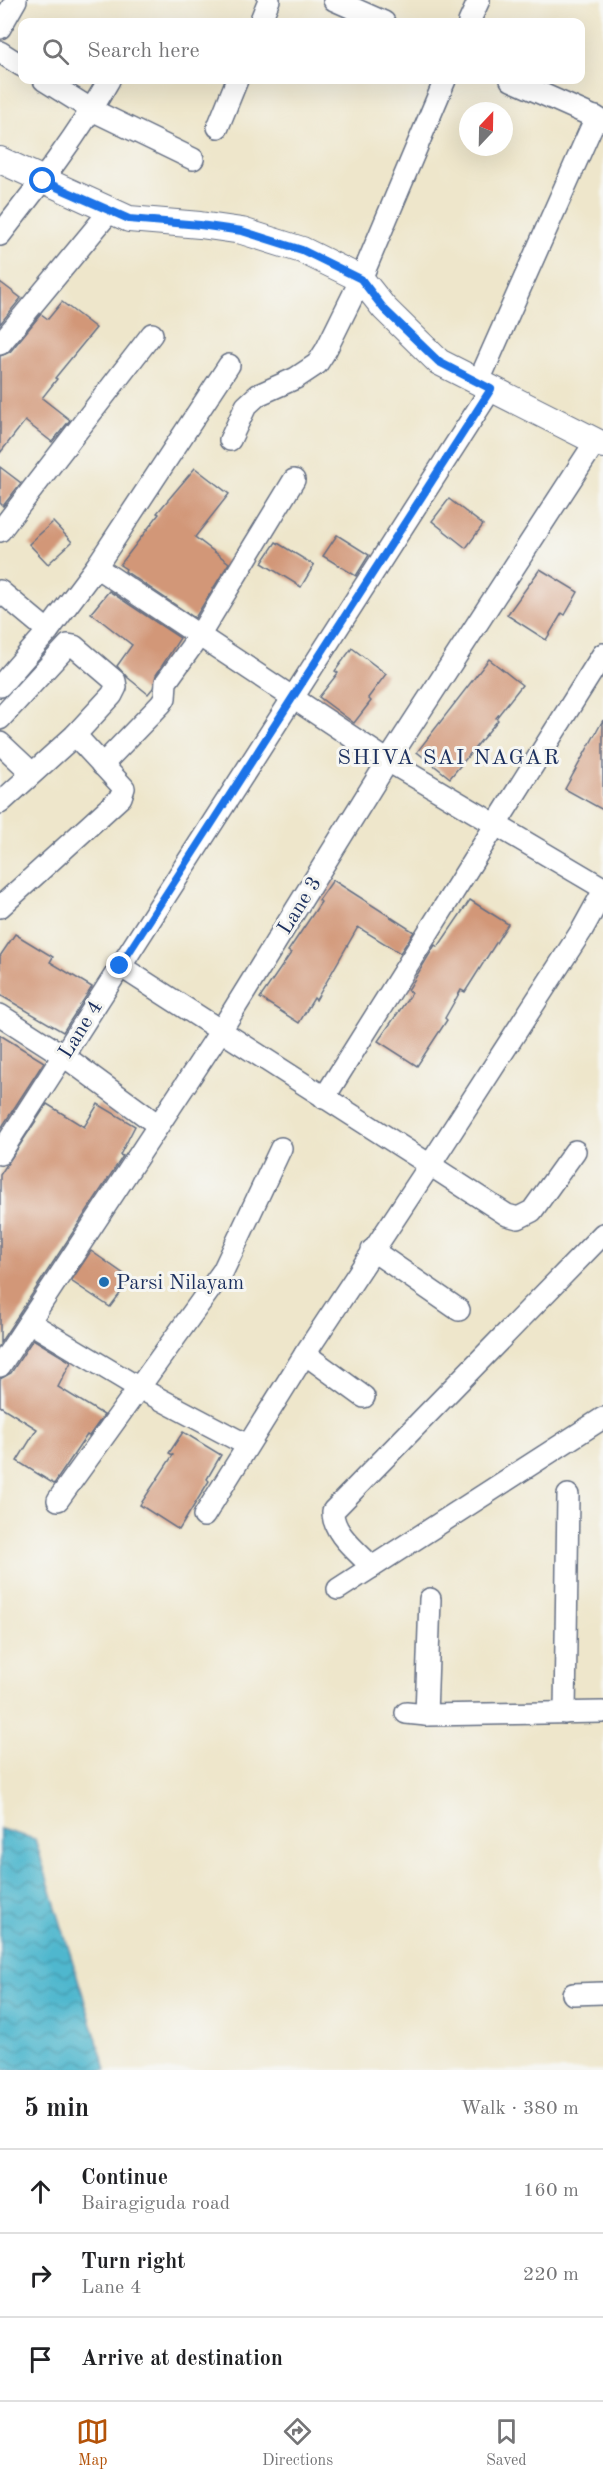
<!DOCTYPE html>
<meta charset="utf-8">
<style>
body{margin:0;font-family:"Old Standard TT",serif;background:#f2f2f2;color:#202124}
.compass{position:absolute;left:459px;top:102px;width:54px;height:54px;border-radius:50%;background:#fff;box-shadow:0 6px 24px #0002;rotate:22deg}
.stop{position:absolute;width:18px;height:18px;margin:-14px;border:4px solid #1a73e8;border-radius:50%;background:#fff}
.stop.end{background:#1a73e8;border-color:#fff;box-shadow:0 2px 6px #0008}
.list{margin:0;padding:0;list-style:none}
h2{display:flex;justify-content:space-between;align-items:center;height:78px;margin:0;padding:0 24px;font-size:26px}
h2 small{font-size:20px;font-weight:400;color:#757577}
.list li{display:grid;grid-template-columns:39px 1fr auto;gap:18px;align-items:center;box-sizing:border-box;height:84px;padding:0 24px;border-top:2px solid #e0e0e0}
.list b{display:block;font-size:22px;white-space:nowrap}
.list p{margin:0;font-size:20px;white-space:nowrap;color:#757577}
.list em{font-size:20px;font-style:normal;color:#757577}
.icon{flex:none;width:33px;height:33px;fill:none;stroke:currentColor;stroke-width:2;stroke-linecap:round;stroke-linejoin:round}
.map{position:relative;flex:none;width:603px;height:2070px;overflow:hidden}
.search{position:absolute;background:#fff;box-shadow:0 6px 24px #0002;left:18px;right:18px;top:18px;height:66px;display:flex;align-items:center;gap:15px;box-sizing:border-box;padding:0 21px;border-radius:12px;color:#757577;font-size:22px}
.sheet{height:330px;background:#fff}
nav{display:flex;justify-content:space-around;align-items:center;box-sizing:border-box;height:84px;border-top:2px solid #e0e0e0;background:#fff;font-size:16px;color:#757577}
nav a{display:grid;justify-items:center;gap:3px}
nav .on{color:#b45309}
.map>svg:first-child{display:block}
.water{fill:url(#water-waves);stroke:#367396;stroke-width:1.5}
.building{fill:#d29778}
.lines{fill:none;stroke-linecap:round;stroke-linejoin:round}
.minor-casing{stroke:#656f84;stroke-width:24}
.tertiary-casing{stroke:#656f84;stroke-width:28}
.minor{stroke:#fff;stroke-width:21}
.tertiary{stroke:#fff;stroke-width:26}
.route{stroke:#1a73e8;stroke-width:8}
.poi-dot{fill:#1f6fb2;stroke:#f6f6f2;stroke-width:2}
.labels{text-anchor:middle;stroke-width:6;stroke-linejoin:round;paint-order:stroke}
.street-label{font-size:21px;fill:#1b2f5e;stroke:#f6f6f2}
.poi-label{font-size:21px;fill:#1b2f5e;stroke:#f6f6f2;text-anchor:start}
.neighbourhood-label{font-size:22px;letter-spacing:1.5px;fill:#1b2f5e;stroke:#f6f6f2}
</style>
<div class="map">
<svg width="603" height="2070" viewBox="0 0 603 2070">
<defs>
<pattern id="water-waves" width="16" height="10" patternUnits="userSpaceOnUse" patternTransform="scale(1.5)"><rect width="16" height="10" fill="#50b7ce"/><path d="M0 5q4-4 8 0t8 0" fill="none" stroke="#4295aa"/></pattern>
</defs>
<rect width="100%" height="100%" fill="#f6f6f2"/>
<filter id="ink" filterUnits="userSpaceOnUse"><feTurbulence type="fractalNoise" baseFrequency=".0167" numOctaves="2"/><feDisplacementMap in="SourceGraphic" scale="12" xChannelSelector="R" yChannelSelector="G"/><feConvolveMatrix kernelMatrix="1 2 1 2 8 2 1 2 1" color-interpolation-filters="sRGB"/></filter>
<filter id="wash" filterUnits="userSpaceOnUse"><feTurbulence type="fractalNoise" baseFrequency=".008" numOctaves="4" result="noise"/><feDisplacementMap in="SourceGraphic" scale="24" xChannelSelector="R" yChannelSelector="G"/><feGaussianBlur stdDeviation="1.35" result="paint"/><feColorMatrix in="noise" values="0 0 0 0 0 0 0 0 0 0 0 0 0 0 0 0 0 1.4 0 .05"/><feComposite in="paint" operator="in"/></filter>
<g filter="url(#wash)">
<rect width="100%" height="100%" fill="#eee6cb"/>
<!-- water -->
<polygon class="water" points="0,1829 35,1839 106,2070 0,2070"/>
<g id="blocks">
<!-- building -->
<g class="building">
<polygon points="0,282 21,298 0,324"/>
<polygon points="62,302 96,328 55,378 57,379 42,398 70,420 52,442 25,421 0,453 0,356 10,352 41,314 48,319"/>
<polygon points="0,467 21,483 3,506 0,503"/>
<polygon points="195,468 229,494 195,537 229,563 195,618 125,571 126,569 120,565 159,514 157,513"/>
<polygon points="449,499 483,525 466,548 432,521"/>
<polygon points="53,522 72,542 48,564 29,544"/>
<polygon points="337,535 369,555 356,576 323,556"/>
<polygon points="276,542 314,565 301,587 262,563"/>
<polygon points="540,569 578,592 565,615 562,613 546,640 507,615"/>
<polygon points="109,591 180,638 156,675 153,688 148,694 127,677 117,666 132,645 91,613"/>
<polygon points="352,648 386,674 368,698 371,701 354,723 319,697 338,673 335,671"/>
<polygon points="489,659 522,685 496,718 498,720 450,778 417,752"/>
<polygon points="603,720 603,810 565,789"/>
<polygon points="333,880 414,932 400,953 358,927 316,1000 314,998 299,1023 260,998 291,953 288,951 321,902 319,900"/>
<polygon points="470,900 508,924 465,992 461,990 445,1018 447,1020 417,1066 378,1041 412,993 408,990 435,945 438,947"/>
<polygon points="15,934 53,957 50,962 92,987 63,1032 0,995 0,956"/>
<polygon points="0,1035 44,1062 0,1130"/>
<polygon points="47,1104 84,1127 98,1104 135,1126 120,1155 123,1156 0,1343 0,1175"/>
<polygon points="91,1251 131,1279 110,1307 71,1281"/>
<polygon points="33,1339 71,1362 58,1387 104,1415 89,1436 87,1435 54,1484 17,1461 37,1429 0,1406 0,1379 11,1373"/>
<polygon points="183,1432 221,1455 207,1479 209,1481 179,1530 140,1505 173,1455 169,1453"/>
</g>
</g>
</g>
<g filter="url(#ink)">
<use href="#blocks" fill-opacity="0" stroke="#656f84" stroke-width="1.5"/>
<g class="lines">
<defs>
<g id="minor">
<polyline points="334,0 384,22"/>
<polyline points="260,22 269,0"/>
<polyline points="469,22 479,0"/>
<polyline points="0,28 16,0"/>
<polyline points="0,52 22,66"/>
<polyline points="44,80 92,110 193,159"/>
<polyline points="511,80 603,121"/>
<polyline points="218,127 237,80"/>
<path d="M0 235C39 185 78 135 109 80"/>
<polyline points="0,344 110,211"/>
<polyline points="478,383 596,117"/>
<polyline points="230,440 246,406 258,395 296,378 317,364 326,350 361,279 445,80"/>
<polyline points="0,531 152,334"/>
<polyline points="96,567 388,761 603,888"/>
<polyline points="0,591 48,631"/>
<polyline points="0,686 48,631 96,567 229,365"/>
<polyline points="0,719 68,645 74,646 115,681 116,687 112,695 75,735 0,803"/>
<polyline points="0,743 32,773"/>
<polyline points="102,765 161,704 165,698 166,682 199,636 294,480"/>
<polyline points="0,907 121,797 124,788 75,735"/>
<polyline points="120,966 430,1165 582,930 603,892"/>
<polyline points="0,1015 64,1056 158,1125"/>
<polyline points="324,1098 603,654"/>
<polyline points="0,1154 491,389"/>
<polyline points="372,1250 459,1310"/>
<polyline points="29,1322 139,1388 247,1445"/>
<polyline points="305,1354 364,1397"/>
<polyline points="0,1366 220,1032 388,761 596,441"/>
<polyline points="58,1500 223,1271 281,1148"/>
<polyline points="204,1516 305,1354 430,1165 507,1215 518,1218 532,1211 575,1151"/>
<path d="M372 1567C357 1551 332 1533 333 1511L603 1234"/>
<polyline points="338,1589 603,1418"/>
<polyline points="406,1713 426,1715 603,1712"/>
<polyline points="565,1713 568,1495"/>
<polyline points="426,1715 430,1599"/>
<polyline points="573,1994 603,1993"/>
</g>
<polyline id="tertiary" points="0,160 129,219 200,225 242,231 302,250 361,279 384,308 439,362 603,445"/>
</defs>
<!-- minor casing -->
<use href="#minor" class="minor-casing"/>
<!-- tertiary casing -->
<use href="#tertiary" class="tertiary-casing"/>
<!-- minor -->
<use href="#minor" class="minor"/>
<!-- tertiary -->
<use href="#tertiary" class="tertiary"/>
</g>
</g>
<g class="lines" filter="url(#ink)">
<!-- route -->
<polyline class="route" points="43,181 129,219 200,225 242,231 302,250 361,279 384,309 439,362 491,389 120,966"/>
</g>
<!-- markers -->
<circle class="poi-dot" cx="104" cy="1282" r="6"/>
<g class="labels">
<!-- street labels -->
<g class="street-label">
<text transform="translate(299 905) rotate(-58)" y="7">Lane 3</text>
<text transform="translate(80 1029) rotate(-58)" y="7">Lane 4</text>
</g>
<!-- poi labels -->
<g class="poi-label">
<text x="116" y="1289">Parsi Nilayam</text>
</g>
<!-- neighbourhood labels -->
<g class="neighbourhood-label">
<text x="449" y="764">SHIVA SAI NAGAR</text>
</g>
</g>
</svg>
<svg class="compass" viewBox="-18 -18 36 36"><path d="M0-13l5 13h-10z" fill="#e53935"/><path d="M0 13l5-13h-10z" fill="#757577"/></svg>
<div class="stop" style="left:43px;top:181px"></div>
<div class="stop end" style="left:120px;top:966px"></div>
<div class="search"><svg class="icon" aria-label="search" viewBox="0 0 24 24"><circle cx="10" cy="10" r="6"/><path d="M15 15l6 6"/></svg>Search here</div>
</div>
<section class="sheet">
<h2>5 min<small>Walk · 380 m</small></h2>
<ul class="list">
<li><svg class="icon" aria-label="ahead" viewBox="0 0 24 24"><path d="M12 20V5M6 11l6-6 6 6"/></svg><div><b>Continue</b><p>Bairagiguda road</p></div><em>160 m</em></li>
<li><svg class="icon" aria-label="right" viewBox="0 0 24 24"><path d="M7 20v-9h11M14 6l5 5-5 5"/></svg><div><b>Turn right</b><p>Lane 4</p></div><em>220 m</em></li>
<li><svg class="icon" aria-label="arrive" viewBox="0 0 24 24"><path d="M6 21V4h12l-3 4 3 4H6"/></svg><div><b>Arrive at destination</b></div></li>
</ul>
</section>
<nav>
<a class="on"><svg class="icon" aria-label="map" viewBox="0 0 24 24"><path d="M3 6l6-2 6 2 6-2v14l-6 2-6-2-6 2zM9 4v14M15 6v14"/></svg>Map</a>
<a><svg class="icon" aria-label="directions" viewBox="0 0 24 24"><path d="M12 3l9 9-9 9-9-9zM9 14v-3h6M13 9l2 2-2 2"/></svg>Directions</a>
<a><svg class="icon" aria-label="saved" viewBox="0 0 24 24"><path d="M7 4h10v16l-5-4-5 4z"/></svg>Saved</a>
</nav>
